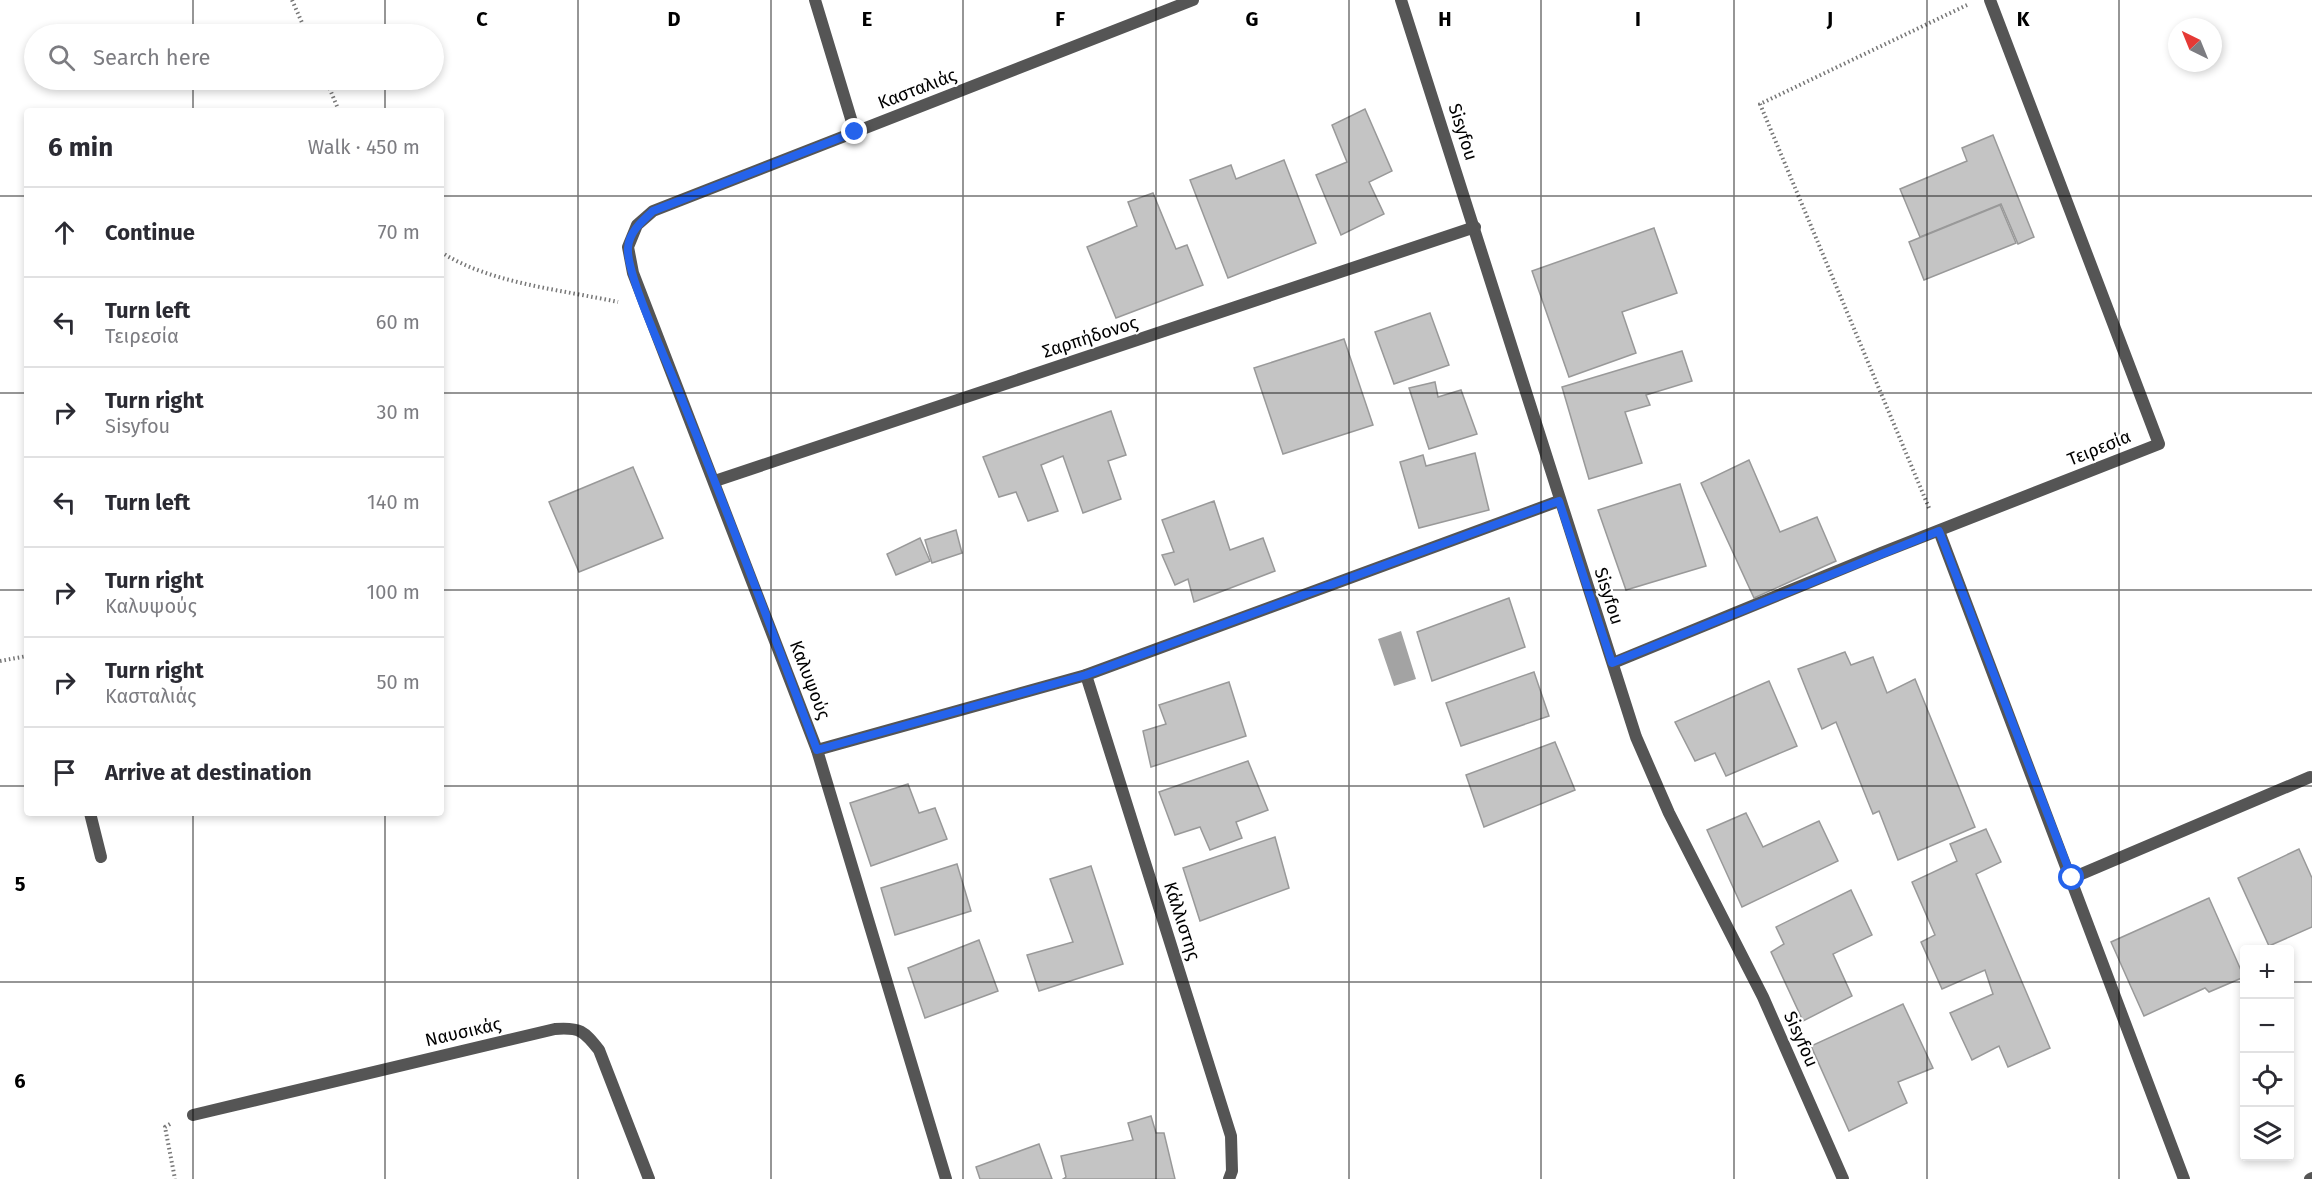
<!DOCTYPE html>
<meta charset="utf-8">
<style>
body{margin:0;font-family:"Fira Sans",sans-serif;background:#f7f7f7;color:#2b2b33}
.controls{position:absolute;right:18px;bottom:18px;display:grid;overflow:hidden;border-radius:6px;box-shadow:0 3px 9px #0003}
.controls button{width:54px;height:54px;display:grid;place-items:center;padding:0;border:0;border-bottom:2px solid #e1e1e2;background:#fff;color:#2b2b33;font:30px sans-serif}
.compass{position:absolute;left:2168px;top:18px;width:54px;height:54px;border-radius:50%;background:#fff;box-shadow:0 3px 9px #0003;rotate:317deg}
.stop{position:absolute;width:18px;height:18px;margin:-14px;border:4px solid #2563eb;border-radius:50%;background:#fff}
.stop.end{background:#2563eb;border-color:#fff;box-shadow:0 2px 6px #0008}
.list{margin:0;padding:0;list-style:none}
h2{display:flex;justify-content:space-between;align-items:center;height:78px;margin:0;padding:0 24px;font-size:26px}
h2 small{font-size:20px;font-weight:400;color:#7c7c81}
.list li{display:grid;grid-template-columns:39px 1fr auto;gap:18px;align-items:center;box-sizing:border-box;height:90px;padding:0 24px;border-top:2px solid #e1e1e2}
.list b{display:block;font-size:22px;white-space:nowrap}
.list p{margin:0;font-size:20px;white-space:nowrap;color:#7c7c81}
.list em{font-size:20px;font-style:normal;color:#7c7c81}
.icon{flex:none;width:33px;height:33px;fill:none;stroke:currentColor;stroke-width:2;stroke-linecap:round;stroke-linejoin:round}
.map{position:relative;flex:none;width:2312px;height:1179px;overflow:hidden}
.search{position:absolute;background:#fff;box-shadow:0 3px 9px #0003;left:24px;top:24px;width:420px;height:66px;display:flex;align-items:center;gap:15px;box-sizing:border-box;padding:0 21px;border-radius:33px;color:#7c7c81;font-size:22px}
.panel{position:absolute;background:#fff;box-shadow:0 3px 9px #0003;left:24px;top:108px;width:420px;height:708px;border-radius:6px}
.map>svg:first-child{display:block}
.water{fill:#a3a3a3}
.building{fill:#c4c4c4;stroke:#999;stroke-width:1.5}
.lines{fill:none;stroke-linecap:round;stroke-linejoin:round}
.path{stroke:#777;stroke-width:4;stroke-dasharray:1.5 3;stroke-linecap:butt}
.street{stroke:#555;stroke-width:12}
.route{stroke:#2563eb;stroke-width:8}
.grid{fill:none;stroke:#000;stroke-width:1.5;stroke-opacity:0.55}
.labels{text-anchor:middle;stroke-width:4.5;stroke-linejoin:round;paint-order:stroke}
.street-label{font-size:18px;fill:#000;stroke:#fff}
.grid-label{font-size:20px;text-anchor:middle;font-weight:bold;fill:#000;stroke:#fff;stroke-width:4.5;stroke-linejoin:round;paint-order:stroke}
</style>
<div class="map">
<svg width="2312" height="1179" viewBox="0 0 2312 1179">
<rect width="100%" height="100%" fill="#fff"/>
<!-- water -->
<polygon class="water" points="1401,631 1416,679 1394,686 1378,639"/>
<!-- building -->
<g class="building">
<polygon points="1365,109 1392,171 1369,182 1384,214 1341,235 1316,175 1347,162 1332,125"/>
<polygon points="1993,135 2034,237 2018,244 2001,204 1920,237 1900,189 1967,161 1962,148"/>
<polygon points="1284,160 1316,243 1228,278 1190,180 1231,165 1236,179"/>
<polygon points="1153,193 1176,249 1187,245 1203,285 1116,318 1087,247 1137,226 1128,202"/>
<polygon points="2000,205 2016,243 1924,280 1909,242"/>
<polygon points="1654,228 1677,293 1622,312 1636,353 1569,377 1532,271"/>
<polygon points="1430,313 1449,365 1394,384 1375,332"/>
<polygon points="1344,339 1373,425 1283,454 1254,368"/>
<polygon points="1682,351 1692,381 1646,395 1650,405 1625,412 1642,463 1589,479 1562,387"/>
<polygon points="1435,382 1438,397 1461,390 1477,434 1429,449 1409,388"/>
<polygon points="1111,411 1126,455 1108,461 1121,499 1083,513 1063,456 1041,465 1058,511 1028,521 1016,492 999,497 983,457"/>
<polygon points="1475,453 1489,510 1419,528 1400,462 1423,455 1426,466"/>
<polygon points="1749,460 1780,532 1817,517 1836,561 1754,598 1701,483"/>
<polygon points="633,467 663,538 579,572 549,502"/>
<polygon points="1680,484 1706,566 1626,590 1598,510"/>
<polygon points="1214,501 1230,550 1263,538 1275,571 1194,602 1188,579 1175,585 1162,555 1174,552 1162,520"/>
<polygon points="956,530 962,553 932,563 925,540"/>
<polygon points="920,538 930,561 896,575 887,554"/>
<polygon points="1509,598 1525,647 1432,681 1417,632"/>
<polygon points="1845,652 1851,665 1873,657 1887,693 1915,679 1975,827 1898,860 1879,811 1873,814 1836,722 1822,729 1798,669"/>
<polygon points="1534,672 1549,716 1461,746 1446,703"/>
<polygon points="1769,681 1797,746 1726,776 1715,753 1695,761 1675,722"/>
<polygon points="1229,682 1246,736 1151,767 1143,731 1166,724 1159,705"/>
<polygon points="1555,742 1575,790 1484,827 1466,775"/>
<polygon points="1248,761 1268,810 1236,822 1242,838 1210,850 1200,827 1175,835 1159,792"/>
<polygon points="908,784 919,813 935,808 947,839 871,866 850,803"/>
<polygon points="1746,813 1763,847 1819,821 1838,861 1742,907 1707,830"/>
<polygon points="1986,829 2001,862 1976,874 2050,1048 2008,1067 1999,1046 1972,1060 1950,1013 1993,994 1985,970 1942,989 1921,942 1935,935 1912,882 1957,861 1950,844"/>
<polygon points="1275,837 1289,888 1200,921 1183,868"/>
<polygon points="2299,849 2312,878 2312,927 2269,946 2238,878"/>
<polygon points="957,864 971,911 895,935 881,888"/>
<polygon points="1091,866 1123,964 1039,991 1027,955 1073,942 1050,879"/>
<polygon points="1851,890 1872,935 1833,954 1852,996 1803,1021 1771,952 1784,944 1776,927"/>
<polygon points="2209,898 2244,977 2209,992 2205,988 2144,1016 2111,942"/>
<polygon points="979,940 998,991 925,1018 908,968"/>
<polygon points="1903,1004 1933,1068 1898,1082 1907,1103 1849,1131 1811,1046"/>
<polygon points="1151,1116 1156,1133 1164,1133 1175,1179 1063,1179 1066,1177 1061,1156 1133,1140 1128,1123"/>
<polygon points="1039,1144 1052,1179 980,1179 976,1167"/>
</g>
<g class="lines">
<!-- path -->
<g class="path">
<polyline points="292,0 307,34"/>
<polyline points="326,80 339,111"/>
<path d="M441 252C488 283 563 290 618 302"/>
<polyline points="1929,508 1760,104 1967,5"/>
<polyline points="0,661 27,656"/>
<polyline points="170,1124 165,1127 175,1179"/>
</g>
<!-- street -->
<g class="street">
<polyline points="815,0 855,132"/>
<polyline points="1401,0 1636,737 1669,813 1763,997 1843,1179"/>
<polyline points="715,481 1475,227"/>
<polyline points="1939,531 2184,1179"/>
<polyline points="1613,663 1881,553 2159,444 1990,0"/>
<polyline points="1086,675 1231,1136 1232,1171 1229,1179"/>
<polyline points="817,750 1086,675 1559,501"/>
<polyline points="90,813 101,857"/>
<polyline points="2072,878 2310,777"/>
<path d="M193 1115 555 1029C580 1027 584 1031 599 1050L649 1179"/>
<polyline points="946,1179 817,750 633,273 628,247 637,225 653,211 1193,0"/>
<polyline points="2310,1179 2312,1178"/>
</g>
</g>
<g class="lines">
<!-- route -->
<path class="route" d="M855 132 653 211C642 221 629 232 628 248 626 276 671 370 683 402 730 517 773 634 817 750L1086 675 1559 501 1612 663 1939 531 2072 878"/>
</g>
<!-- grid -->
<path class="grid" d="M193 0V34M385 0V34M578 0V1179M771 0V1179M963 0V1179M1156 0V1179M1349 0V1179M1541 0V1179M1734 0V1179M1927 0V1179M2119 0V1179M193 80V111M385 80V111M0 196H27M441 196H2312M0 393H27M441 393H2312M0 590H27M441 590H2312M0 786H27M441 786H2312M193 813V1179M385 813V1179M0 982H2244M2290 982H2312"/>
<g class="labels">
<!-- street labels -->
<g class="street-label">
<text transform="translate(917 89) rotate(-21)" y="6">Κασταλιάς</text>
<text transform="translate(1463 132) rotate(72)" y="6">Sisyfou</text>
<text transform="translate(1090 337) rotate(-18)" y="6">Σαρπήδονος</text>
<text transform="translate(2099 448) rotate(-22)" y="6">Τειρεσία</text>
<text transform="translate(1609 596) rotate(72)" y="6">Sisyfou</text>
<text transform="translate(810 680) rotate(69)" y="6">Καλυψούς</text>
<text transform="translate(1182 921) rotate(72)" y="6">Κάλλιστης</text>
<text transform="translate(463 1032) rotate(-13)" y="6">Ναυσικάς</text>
<text transform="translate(1801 1039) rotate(66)" y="6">Sisyfou</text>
</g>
</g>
<g class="grid-label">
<text x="482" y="26">C</text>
<text x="674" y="26">D</text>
<text x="867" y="26">E</text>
<text x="1060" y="26">F</text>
<text x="1252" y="26">G</text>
<text x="1445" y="26">H</text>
<text x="1638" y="26">I</text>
<text x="1830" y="26">J</text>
<text x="2023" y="26">K</text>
<text x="20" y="891">5</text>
<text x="20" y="1088">6</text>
</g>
</svg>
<div class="controls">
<button>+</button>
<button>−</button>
<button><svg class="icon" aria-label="locate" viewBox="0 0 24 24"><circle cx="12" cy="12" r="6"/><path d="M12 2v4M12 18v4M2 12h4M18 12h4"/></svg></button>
<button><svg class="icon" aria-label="layers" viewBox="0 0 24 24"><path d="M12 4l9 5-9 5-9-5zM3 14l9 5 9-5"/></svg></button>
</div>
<svg class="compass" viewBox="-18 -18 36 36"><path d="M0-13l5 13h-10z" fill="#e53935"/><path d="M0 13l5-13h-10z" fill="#7c7c81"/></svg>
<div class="stop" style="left:2072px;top:878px"></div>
<div class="stop end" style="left:855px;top:132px"></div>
<div class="search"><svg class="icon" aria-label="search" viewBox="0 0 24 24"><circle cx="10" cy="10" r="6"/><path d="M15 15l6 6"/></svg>Search here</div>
<section class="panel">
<h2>6 min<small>Walk · 450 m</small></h2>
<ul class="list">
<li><svg class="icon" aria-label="ahead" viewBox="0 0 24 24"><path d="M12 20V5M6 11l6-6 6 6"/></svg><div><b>Continue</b></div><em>70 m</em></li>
<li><svg class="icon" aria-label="left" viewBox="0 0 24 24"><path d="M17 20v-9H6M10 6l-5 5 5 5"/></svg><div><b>Turn left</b><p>Τειρεσία</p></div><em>60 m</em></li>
<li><svg class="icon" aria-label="right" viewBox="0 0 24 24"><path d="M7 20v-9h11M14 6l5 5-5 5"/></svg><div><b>Turn right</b><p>Sisyfou</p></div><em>30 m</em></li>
<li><svg class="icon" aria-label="left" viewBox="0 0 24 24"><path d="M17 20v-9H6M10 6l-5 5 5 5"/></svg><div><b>Turn left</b></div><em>140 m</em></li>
<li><svg class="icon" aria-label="right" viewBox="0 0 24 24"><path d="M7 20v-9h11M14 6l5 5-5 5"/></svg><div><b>Turn right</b><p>Καλυψούς</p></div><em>100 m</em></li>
<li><svg class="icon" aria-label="right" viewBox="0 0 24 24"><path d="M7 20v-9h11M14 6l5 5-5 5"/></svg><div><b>Turn right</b><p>Κασταλιάς</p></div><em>50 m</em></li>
<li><svg class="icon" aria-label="arrive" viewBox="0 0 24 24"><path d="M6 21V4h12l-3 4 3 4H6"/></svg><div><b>Arrive at destination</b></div></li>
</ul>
</section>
</div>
